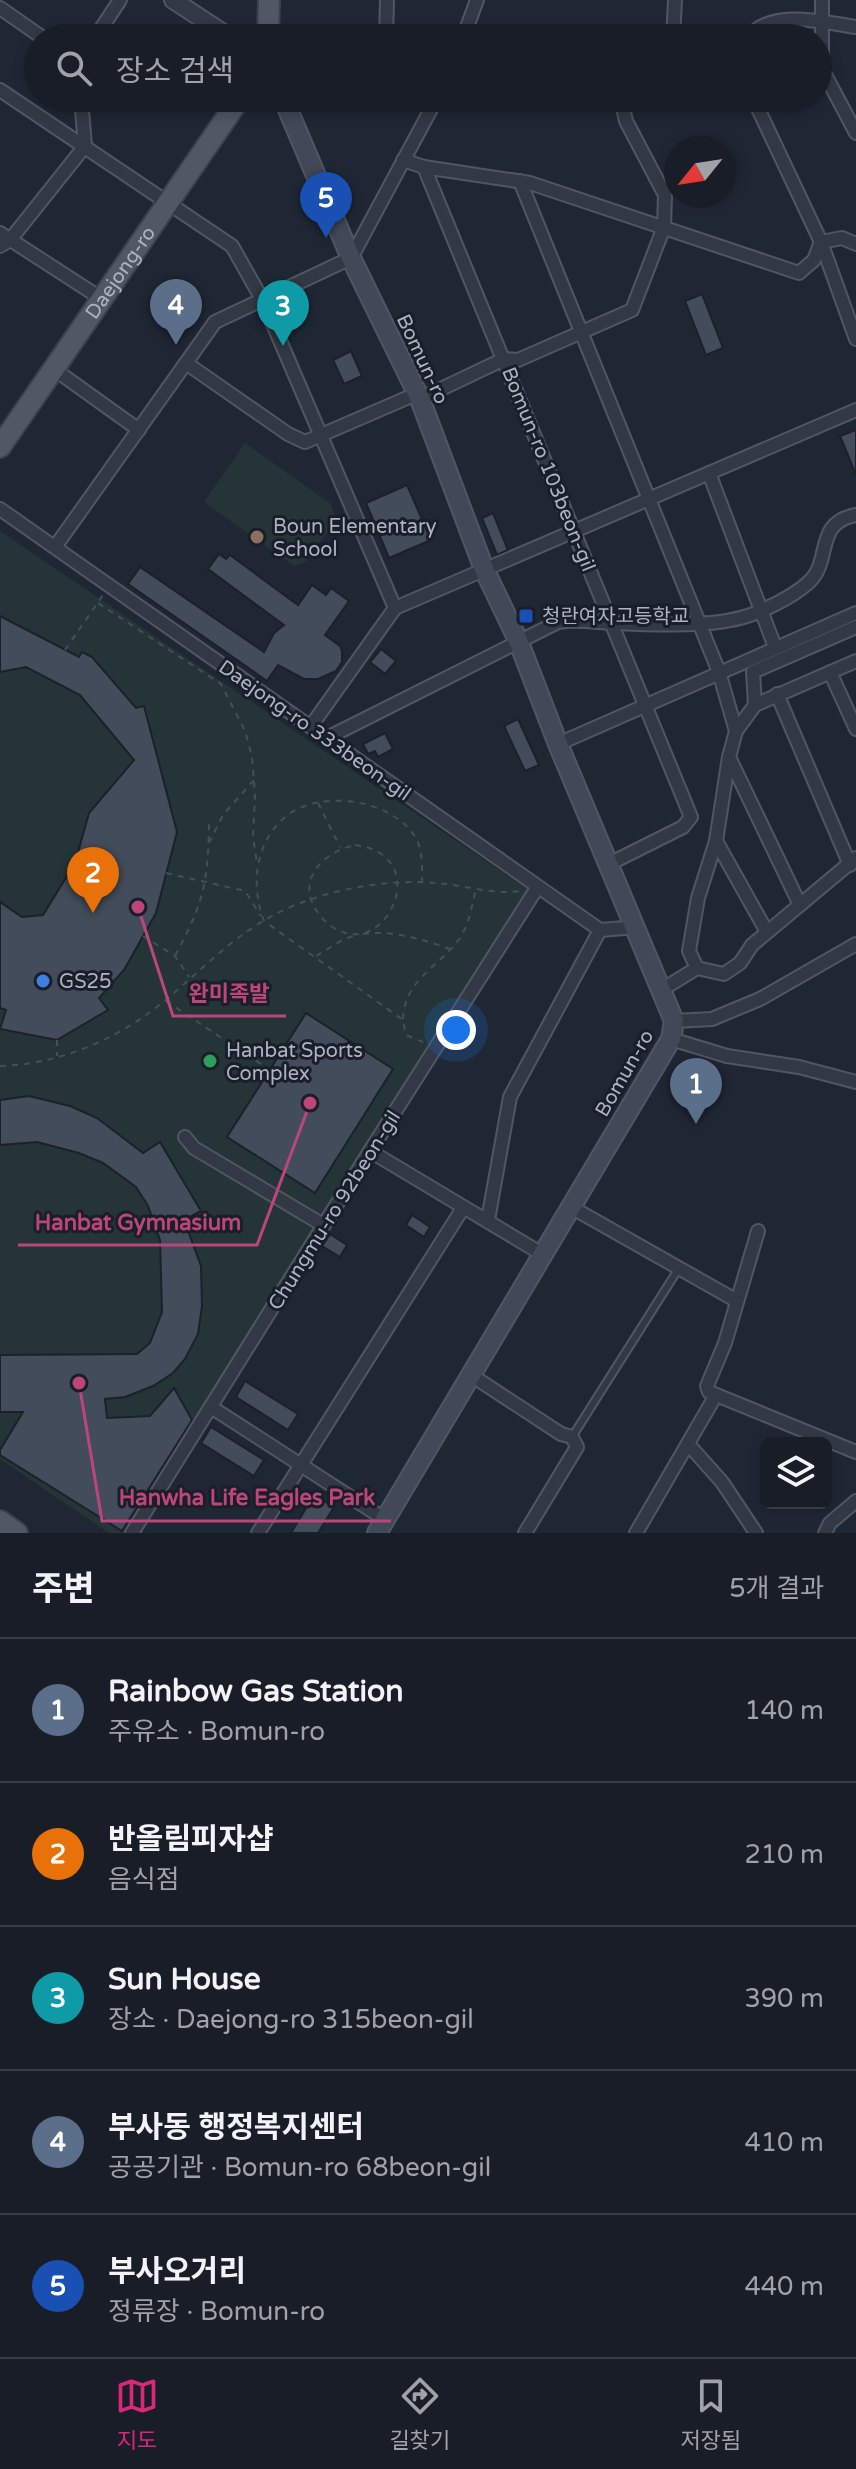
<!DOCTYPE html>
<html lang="ko">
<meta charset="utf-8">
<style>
body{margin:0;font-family:"Varela Round","Noto Sans KR",sans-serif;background:#21262f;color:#f1f3f6}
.controls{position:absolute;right:24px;bottom:24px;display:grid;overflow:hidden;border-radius:12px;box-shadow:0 4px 12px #0003}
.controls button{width:72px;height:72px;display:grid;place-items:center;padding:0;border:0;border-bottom:2px solid #363b44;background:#181d27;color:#f1f3f6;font:40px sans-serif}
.compass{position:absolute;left:664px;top:136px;width:72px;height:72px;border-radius:50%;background:#181d27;box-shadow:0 4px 12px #0003;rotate:240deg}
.you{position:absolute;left:456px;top:1030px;width:28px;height:28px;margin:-20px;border:6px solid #fff;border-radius:50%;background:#1a73e8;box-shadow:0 0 0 12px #1a73e833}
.badge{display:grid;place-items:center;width:52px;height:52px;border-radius:50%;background:#db2777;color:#fff;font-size:26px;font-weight:700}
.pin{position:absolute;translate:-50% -66px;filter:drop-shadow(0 2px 4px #0008)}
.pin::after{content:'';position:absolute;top:42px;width:28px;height:24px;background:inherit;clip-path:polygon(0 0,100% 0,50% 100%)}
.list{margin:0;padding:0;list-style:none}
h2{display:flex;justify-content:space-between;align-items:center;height:104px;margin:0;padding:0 32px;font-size:34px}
h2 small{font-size:26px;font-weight:400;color:#9fa2a7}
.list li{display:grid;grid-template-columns:52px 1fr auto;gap:24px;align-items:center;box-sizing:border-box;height:144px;padding:0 32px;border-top:2px solid #363b44}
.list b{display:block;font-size:30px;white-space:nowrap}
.list p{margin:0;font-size:26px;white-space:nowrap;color:#9fa2a7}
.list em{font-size:26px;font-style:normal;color:#9fa2a7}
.icon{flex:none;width:44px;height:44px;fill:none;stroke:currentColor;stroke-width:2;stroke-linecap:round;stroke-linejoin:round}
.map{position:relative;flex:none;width:856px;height:1533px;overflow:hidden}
.search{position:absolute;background:#181d27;box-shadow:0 4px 12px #0003;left:24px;right:24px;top:24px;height:88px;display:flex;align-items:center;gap:20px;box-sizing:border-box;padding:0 28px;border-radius:44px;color:#9fa2a7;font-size:30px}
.sheet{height:824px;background:#181d27}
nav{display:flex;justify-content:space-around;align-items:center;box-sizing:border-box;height:112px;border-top:2px solid #363b44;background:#181d27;font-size:22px;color:#9fa2a7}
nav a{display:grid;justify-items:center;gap:4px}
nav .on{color:#db2777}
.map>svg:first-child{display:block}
.green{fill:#253537}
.building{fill:#434c5b;stroke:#1b202b;stroke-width:2}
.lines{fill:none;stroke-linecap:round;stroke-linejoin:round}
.service-casing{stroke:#505663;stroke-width:10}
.minor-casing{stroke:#505663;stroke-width:16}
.tertiary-casing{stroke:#505663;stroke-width:20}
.secondary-casing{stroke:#505663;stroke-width:22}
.primary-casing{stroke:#3c424e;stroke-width:24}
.path{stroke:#415154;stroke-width:2;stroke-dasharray:6 6;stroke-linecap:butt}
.service{stroke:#333944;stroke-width:6}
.minor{stroke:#333944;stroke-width:12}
.tertiary{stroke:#333944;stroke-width:16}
.secondary{stroke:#414857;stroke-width:18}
.primary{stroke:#515865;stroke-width:20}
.education-dot{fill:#8d6e63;stroke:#191e29;stroke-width:3}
.transit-dot{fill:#1a4fb4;stroke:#191e29;stroke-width:3}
.shop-dot{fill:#3f7fe0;stroke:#191e29;stroke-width:3}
.leisure-dot{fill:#2e9e5b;stroke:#191e29;stroke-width:3}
.labels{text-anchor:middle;stroke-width:6;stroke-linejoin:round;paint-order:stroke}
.street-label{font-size:20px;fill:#adb3c2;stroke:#191e29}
.poi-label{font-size:20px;fill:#adb3c2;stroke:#191e29;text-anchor:start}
.leader{fill:none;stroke:#bc467a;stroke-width:3}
.callout-dot{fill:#bc467a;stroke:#191e29;stroke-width:3}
.callout-label{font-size:22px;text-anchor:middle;font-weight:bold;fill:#bc467a;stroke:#191e29;stroke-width:6;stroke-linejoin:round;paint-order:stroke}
</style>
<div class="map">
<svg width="856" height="1533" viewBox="0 0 856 1533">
<rect width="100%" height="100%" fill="#202734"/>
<!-- green -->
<g class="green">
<polygon points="245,443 331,504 336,521 304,563 294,566 204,502"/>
<polygon points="0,531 530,891 311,1232 126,1533 109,1533 0,1459"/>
</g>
<!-- building -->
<g class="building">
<polygon points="702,294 723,348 706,355 685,301"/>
<polygon points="351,351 362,376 344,384 333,360"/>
<polygon points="856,430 856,475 840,436"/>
<polygon points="407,485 431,540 389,558 366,503"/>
<polygon points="493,513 508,550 497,555 482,518"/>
<polygon points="219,554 226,559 230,555 298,605 312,585 326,595 331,588 349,601 325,635 340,646 342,651 342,662 336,671 318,679 304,679 278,665 267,681 128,584 140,567 264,652 274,633 284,625 208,569"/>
<polygon points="0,616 79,657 82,652 92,657 136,708 144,706 177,832 156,913 124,970 99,998 108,1010 57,1040 0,1029 6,1010 0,1008 0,902 22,917 43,915 75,863 89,813 134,760 80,695 26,667 0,672"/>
<polygon points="381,649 396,661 385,674 370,662"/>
<polygon points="518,719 539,765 525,771 504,726"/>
<polygon points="385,733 393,749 378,757 375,751 368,754 363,744"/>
<polygon points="306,1013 393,1069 315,1193 227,1137"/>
<polygon points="29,1096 70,1106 97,1118 143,1153 160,1142 201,1211 184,1220 201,1266 202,1306 198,1334 185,1359 173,1373 153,1386 125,1397 105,1399 107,1418 150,1416 174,1388 192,1420 122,1531 0,1455 0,1450 23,1412 0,1412 0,1355 137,1354 150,1343 162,1312 160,1240 148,1206 136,1187 103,1163 79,1153 37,1142 0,1145 0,1100"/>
<polygon points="412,1215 430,1227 424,1237 406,1225"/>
<polygon points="330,1234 347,1245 340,1257 322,1246"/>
<polygon points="245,1381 298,1414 288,1430 236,1397"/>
<polygon points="211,1427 264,1460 254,1476 201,1443"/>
<polygon points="314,1495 334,1507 318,1533 291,1533"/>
</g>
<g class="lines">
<defs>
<polyline id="service" points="572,1437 679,1268"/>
<g id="minor">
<polyline points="822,0 822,69 856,133"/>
<polyline points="0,8 43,38"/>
<polyline points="95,38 120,0"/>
<polyline points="386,38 387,0"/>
<polyline points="463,38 477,0"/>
<polyline points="673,38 675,0"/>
<path d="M748 38C771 8 823 22 856 27"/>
<polyline points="0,90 232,246 263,301 395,608 311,726"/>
<polyline points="753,98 821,242 856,339"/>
<polyline points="403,160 424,167 530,183 799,273 814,260 821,242 842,238 856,244"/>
<polyline points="424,167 691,817 683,827 609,864"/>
<polyline points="520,181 719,672 736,731"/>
<polyline points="0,233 102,299"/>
<polyline points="0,246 10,240 85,146 81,98"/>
<polyline points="186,363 288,434 305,442 416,394"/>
<polyline points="54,369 139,430"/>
<polyline points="420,399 504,359 518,360 632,310 664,227 665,195 626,121 621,98"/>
<polyline points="709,473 775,647"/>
<polyline points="0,509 600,930 637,927"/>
<polyline points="55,547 215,322 351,258 437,98"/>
<polyline points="395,608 856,410"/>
<polyline points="830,672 856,729"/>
<polyline points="777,694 850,865"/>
<polyline points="755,705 753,672 856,627"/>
<path d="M327 738 558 622C577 619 594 622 613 623 655 624 713 629 753 614 773 606 795 596 811 580 831 559 815 522 856 515"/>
<polyline points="558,744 856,613"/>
<polyline points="729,757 800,905"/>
<polyline points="716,841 767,932"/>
<polyline points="697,968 689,951 698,898 716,841 729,757 736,731 755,705 856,661"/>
<polyline points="663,989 697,968 724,974 740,963 752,945 856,858"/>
<polyline points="674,1021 712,1019 760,999 856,944"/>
<polyline points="671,1039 727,1056 799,1067 856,1082"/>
<polyline points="185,1137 194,1148 323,1225"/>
<polyline points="370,1151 542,1254"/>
<polyline points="571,1207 737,1301"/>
<polyline points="488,1220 510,1097 600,930"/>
<polyline points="758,1231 725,1343 707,1386 709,1392 856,1452"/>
<polyline points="471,1375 561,1434 572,1437 577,1447 525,1533"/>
<polyline points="211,1407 386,1520"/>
<polyline points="689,1445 722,1482 756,1533"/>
<polyline points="132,1533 370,1151 537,888"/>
<polyline points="258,1533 463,1208"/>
<polyline points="636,1533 716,1395"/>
<polyline points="825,1533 830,1523 856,1501"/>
</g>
<polyline id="tertiary" points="173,0 231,38"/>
<polyline id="secondary" points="283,98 351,258 420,399 484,569 518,640 558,744 674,1021 671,1039 377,1533"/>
<g id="primary">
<polyline points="268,38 269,0"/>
<path id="s1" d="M0 447 240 98"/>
<polyline points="0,1521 17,1533"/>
</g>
</defs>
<!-- service casing -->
<use href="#service" class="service-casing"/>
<!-- minor casing -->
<use href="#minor" class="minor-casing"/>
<!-- tertiary casing -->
<use href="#tertiary" class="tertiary-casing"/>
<!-- secondary casing -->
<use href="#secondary" class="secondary-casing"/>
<!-- primary casing -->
<use href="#primary" class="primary-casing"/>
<!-- path -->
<g class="path">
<polyline points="98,603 221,684 245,731 252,757 255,795 253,837 257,863"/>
<polyline points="65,650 103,595"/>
<polyline points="318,803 340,847"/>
<polyline points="209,843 223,815 254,780"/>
<path d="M355 845C440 855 380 975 324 920 292 887 317 854 355 845Z"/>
<polyline points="166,873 245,891 261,916"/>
<path d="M422 883C422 869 423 853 417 840 395 800 325 789 289 814 255 839 250 885 264 921L403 1020 406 1035 423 1042"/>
<path d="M363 934C394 930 421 939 450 949"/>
<polyline points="143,936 175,956 189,977"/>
<path d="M175 956C204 902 208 883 209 822"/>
<polyline points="316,956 344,939 357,935"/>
<polyline points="166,1001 270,1070"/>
<path d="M403 1019C404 980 440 966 460 938 469 924 472 906 476 889"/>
<polyline points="57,1040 57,1056"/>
<path d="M0 1066C60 1064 116 1040 162 1003 206 967 238 929 293 906 337 888 389 879 436 883 464 885 492 895 520 891"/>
</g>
<!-- service -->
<use href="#service" class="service"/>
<!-- minor -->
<use href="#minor" class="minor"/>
<!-- tertiary -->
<use href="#tertiary" class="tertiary"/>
<!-- secondary -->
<use href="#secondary" class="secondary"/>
<!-- primary -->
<use href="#primary" class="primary"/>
</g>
<!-- markers -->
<circle class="education-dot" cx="257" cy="537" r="8"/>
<rect class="transit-dot" x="518" y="608" width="16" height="16" rx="4"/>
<circle class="shop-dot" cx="43" cy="981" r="8"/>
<circle class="leisure-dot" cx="210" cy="1061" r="8"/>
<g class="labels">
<!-- street labels -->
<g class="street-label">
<text dy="7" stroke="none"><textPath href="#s1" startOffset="212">Daejong-ro</textPath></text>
<text transform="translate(423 359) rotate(65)" y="7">Bomun-ro</text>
<text transform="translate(549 469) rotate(68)" y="7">Bomun-ro 103beon-gil</text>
<text transform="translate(315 730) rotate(35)" y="7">Daejong-ro 333beon-gil</text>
<text transform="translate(624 1073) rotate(-60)" y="7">Bomun-ro</text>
<text transform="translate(334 1210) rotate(-58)" y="7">Chungmu-ro 92beon-gil</text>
</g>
<!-- poi labels -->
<g class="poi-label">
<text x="273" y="533">Boun Elementary<tspan x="273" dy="23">School</tspan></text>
<text x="542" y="623">청란여자고등학교</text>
<text x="59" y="988">GS25</text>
<text x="226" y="1057">Hanbat Sports<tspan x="226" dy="23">Complex</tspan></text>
</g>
</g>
<!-- callouts -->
<path class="leader" d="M138 907L173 1016H286M310 1103L257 1245H18M79 1383L102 1521H391"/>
<g class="callout-dot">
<circle cx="138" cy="907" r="8"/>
<circle cx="310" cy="1103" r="8"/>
<circle cx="79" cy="1383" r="8"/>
</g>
<g class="callout-label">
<text x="229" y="1001">완미족발</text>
<text x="138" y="1230">Hanbat Gymnasium</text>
<text x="247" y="1505">Hanwha Life Eagles Park</text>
</g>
</svg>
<div class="controls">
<button><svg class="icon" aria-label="layers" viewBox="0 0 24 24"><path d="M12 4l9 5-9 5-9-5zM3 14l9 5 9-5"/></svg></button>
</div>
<svg class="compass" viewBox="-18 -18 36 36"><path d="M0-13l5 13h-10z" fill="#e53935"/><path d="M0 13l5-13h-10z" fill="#9fa2a7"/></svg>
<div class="you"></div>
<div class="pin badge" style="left:696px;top:1124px;background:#5c6f8a">1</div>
<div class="pin badge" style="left:93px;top:913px;background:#e8710a">2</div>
<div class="pin badge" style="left:283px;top:346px;background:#0f9aa8">3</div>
<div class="pin badge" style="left:176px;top:345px;background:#5c6f8a">4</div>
<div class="pin badge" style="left:326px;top:238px;background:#1a4fb4">5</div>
<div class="search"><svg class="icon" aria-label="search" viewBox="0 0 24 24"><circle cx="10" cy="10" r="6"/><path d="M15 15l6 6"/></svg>장소 검색</div>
</div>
<section class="sheet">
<h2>주변<small>5개 결과</small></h2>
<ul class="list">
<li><span class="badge" style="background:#5c6f8a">1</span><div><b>Rainbow Gas Station</b><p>주유소 · Bomun-ro</p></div><em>140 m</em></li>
<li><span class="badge" style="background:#e8710a">2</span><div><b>반올림피자샵</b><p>음식점</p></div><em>210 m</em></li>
<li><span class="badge" style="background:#0f9aa8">3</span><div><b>Sun House</b><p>장소 · Daejong-ro 315beon-gil</p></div><em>390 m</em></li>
<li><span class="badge" style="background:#5c6f8a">4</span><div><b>부사동 행정복지센터</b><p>공공기관 · Bomun-ro 68beon-gil</p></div><em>410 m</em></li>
<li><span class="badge" style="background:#1a4fb4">5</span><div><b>부사오거리</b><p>정류장 · Bomun-ro</p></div><em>440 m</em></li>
</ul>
</section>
<nav>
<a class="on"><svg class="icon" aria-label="map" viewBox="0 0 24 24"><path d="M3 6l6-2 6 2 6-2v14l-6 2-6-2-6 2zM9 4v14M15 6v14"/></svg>지도</a>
<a><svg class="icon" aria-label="directions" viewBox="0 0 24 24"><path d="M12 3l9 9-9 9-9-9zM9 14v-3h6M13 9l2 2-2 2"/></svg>길찾기</a>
<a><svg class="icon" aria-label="saved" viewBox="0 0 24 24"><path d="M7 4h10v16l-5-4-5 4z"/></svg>저장됨</a>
</nav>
